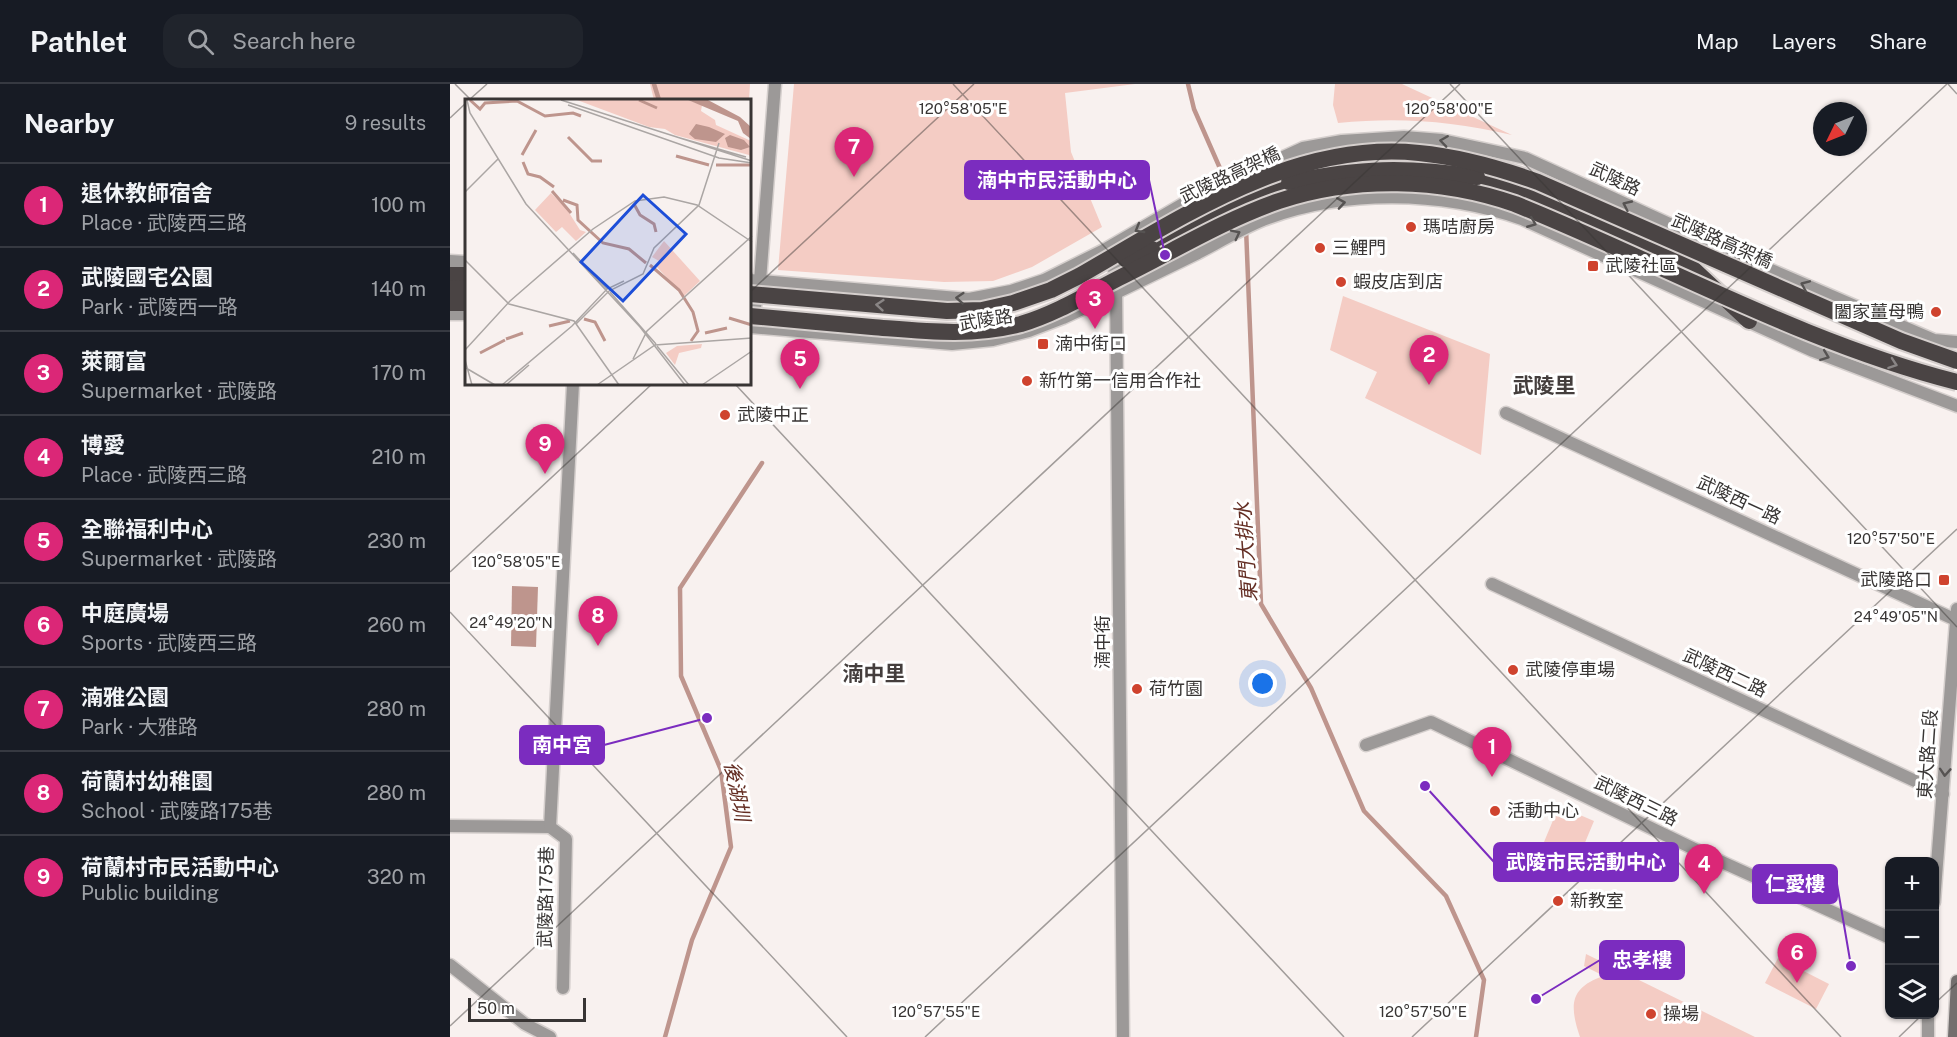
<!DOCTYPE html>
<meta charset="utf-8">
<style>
body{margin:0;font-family:"Public Sans","Noto Sans TC",sans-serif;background:#20242c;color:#f1f3f6}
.controls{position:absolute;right:18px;bottom:18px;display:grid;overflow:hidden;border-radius:12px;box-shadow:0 2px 4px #0004}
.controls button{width:54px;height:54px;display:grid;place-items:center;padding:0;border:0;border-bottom:2px solid #363941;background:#171b24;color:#f1f3f6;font:30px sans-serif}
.compass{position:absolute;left:1363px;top:18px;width:54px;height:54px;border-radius:50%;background:#171b24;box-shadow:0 2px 4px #0004;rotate:227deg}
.scale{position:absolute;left:18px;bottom:15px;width:118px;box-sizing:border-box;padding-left:6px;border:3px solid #383534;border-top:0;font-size:16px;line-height:21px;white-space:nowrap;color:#383534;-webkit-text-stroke:4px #fff;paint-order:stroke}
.you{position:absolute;left:813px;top:600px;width:21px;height:21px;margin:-15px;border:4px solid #fff;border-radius:50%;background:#1a73e8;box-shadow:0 0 0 9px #1a73e833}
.badge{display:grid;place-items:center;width:39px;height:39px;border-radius:50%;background:#db2777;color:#fff;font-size:20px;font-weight:700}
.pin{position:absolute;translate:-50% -50px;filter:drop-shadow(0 2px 3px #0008)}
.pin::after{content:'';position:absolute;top:32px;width:21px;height:18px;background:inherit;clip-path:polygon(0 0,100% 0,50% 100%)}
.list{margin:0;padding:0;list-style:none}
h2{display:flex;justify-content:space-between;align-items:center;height:78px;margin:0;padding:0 24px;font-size:26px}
h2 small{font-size:20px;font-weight:400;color:#9ea1a6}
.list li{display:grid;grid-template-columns:39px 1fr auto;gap:18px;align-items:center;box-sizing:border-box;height:84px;padding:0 24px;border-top:2px solid #363941}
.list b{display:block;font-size:22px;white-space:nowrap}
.list p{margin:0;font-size:20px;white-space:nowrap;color:#9ea1a6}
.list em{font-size:20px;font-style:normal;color:#9ea1a6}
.icon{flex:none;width:33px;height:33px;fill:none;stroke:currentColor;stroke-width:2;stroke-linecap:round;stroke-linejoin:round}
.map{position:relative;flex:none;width:1507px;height:953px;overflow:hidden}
header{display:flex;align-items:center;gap:36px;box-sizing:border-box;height:84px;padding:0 30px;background:#171b24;border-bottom:2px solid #363941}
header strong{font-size:28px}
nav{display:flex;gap:33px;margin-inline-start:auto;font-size:21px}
.search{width:420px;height:54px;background:#20242c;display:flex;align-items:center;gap:15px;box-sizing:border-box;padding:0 21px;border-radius:18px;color:#9ea1a6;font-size:22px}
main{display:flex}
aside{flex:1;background:#171b24}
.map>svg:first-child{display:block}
.green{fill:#f4ccc4}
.water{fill:#be958d}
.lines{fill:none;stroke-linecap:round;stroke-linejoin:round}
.stream{stroke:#be958d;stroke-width:4.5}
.minor-casing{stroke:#d5cfcd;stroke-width:15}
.tertiary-casing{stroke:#d5cfcd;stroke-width:15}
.secondary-casing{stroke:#d5cfcd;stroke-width:15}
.trunk-casing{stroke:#d5cfcd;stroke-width:20}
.minor{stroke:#9c9998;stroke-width:12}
.tertiary{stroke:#9c9998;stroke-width:12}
.secondary{stroke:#736f6e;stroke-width:12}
.trunk{stroke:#4a4444;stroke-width:16}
.trunk-bridge-casing{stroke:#d5cfcd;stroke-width:20;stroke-linecap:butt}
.trunk-bridge{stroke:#4a4444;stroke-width:16}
.oneway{stroke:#565352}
.oneway2{stroke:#898585}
.ticks{fill:none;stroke:#383534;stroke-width:1.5;stroke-opacity:0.45}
.poi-dot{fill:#cf432e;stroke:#fff;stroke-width:2}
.labels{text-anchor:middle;stroke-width:6;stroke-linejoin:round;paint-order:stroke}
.street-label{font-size:18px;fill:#383534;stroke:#fff}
.poi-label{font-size:18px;fill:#383534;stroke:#fff;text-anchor:start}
.water-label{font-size:20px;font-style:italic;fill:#642e24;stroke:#fff}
.quarter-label{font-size:21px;font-weight:bold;fill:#443e3d;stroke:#fff}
.inset-river{fill:none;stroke:#be958d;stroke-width:3}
.inset-road{fill:none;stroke:#aba6a4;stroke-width:1.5}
.view{fill:#1d4ed8;fill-opacity:0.15;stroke:#1d4ed8;stroke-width:3}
.inset-edge{fill:none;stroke:#383534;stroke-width:3}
.ticks-label{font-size:15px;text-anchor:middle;fill:#383534;stroke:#fff;stroke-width:6;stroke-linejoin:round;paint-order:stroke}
.leader{fill:none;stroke:#7b2cbf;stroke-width:2}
.callout-dot{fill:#7b2cbf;stroke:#fff;stroke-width:2}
.callout{fill:#7b2cbf;stroke:#7b2cbf;stroke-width:2}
.callout-label{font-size:20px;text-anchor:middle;font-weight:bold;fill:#fff}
</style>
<header>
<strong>Pathlet</strong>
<div class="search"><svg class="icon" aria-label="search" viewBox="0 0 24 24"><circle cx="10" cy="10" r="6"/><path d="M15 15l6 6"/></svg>Search here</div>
<nav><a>Map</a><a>Layers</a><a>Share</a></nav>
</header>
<main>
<aside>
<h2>Nearby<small>9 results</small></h2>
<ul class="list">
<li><span class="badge">1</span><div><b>退休教師宿舍</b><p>Place · 武陵西三路</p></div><em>100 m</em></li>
<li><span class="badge">2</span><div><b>武陵國宅公園</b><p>Park · 武陵西一路</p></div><em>140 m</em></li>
<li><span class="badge">3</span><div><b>萊爾富</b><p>Supermarket · 武陵路</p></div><em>170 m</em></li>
<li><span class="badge">4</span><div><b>博愛</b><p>Place · 武陵西三路</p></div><em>210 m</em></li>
<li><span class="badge">5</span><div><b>全聯福利中心</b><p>Supermarket · 武陵路</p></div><em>230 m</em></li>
<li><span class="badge">6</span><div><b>中庭廣場</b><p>Sports · 武陵西三路</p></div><em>260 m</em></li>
<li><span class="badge">7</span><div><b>湳雅公園</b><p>Park · 大雅路</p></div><em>280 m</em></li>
<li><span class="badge">8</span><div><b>荷蘭村幼稚園</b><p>School · 武陵路175巷</p></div><em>280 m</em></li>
<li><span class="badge">9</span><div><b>荷蘭村市民活動中心</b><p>Public building</p></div><em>320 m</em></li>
</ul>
</aside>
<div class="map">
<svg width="1507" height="953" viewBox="0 0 1507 953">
<rect width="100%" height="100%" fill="#f8f1ef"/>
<!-- green -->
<g class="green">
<polygon points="200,0 300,0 299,16 204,16"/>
<polygon points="344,0 685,0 615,9 621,68 652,143 582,183 543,197 494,198 328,186"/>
<path d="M885 0H952L1062 51C1000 37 951 33 888 39L883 21Z"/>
<polygon points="893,212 1040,270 1031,371 915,314 927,288 880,266"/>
<polygon points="1109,722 1144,737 1129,773 1094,758"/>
<path d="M1136 870 1305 953H1130C1119 921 1120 903 1154 892L1134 882Z"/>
<polygon points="1328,874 1379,900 1366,925 1315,899"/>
</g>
<!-- water -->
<polygon class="water" points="62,502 88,503 86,563 61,562"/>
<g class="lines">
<!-- stream -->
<g class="stream">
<polyline points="204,0 209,16"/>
<polyline points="738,0 744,25 776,98"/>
<polyline points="796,144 811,520 861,604 914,727 996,812 1034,896 1026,953"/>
<polyline points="215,953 242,856 281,763 271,686 231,592 230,504 312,379"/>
</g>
<defs>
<g id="minor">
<polyline points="666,200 673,953"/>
<polyline points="302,238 310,197 325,0"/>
<polyline points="1056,329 1506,536"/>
<polyline points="1042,500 1493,710"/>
<polyline points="916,661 981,638 1263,774 1440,854"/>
<polyline points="0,742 100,743"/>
<polyline points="113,904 116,755 100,743 123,300"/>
</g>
<g id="tertiary">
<polyline points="0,177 16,178"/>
<polyline points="663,184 682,174"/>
<polyline points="300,196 519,215 561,207 594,196 654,166 740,116 853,64 892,57 954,53 992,56 1075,74 1307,180 1484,256 1507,258"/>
<polyline points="0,230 16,230"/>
<path d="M300 243 502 260 543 256 579 247 613 234C658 213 703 191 748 169 769 158 791 145 813 136 895 105 990 107 1072 135L1363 267 1507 322"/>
<polyline points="1484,818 1507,525"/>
<polyline points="0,881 75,940 100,953"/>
<polyline points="1478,953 1478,930"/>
</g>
<polyline id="secondary" points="1504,953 1507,897"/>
<g id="trunk">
<polyline points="1027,93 1077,108 1238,180 1299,237"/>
<polyline points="702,165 810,109 839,98"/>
<polyline points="1275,180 1307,180"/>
<polyline points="0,191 16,191"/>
<polyline points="0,204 16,205"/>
<polyline points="0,219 16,219"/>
</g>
</defs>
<!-- minor casing -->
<use href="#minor" class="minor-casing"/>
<!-- tertiary casing -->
<use href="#tertiary" class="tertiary-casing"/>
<!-- secondary casing -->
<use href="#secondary" class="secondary-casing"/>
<!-- trunk casing -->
<use href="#trunk" class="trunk-casing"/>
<!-- minor -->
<use href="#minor" class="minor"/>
<!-- tertiary -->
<use href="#tertiary" class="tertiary"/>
<!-- secondary -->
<use href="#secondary" class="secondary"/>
<!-- trunk -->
<use href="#trunk" class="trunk"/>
<defs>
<g id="trunk-bridge">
<path d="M839 98C911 84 954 82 1027 93"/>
<polyline points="675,175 702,165"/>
<path d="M300 210 497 227 532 226 563 219 601 206 629 192C732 133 844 56 969 69 1011 73 1049 84 1088 98L1451 257 1507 277"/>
<path d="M300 232C341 236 381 239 422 243 473 247 521 253 571 240 605 230 638 210 669 194 722 168 774 136 829 117 905 92 990 94 1065 120 1212 179 1353 259 1507 298"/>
</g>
</defs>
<!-- trunk-bridge casing -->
<use href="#trunk-bridge" class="trunk-bridge-casing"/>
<!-- trunk-bridge -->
<use href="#trunk-bridge" class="trunk-bridge"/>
</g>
<!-- one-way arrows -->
<defs><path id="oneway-chevron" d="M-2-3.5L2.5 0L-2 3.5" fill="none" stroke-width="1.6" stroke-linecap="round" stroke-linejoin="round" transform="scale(1.5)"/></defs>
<g class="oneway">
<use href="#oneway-chevron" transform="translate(994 57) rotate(-172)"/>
<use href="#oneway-chevron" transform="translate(891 119) rotate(-9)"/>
<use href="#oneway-chevron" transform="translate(1177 121) rotate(-155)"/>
<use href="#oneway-chevron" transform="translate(1082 139) rotate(22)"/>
<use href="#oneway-chevron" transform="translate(689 145) rotate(150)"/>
<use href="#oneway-chevron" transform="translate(786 150) rotate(-27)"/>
<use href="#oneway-chevron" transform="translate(1355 201) rotate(-157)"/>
<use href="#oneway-chevron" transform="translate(510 214) rotate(-176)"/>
<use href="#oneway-chevron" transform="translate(1375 272) rotate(21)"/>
<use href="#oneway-chevron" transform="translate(1495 688) rotate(94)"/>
</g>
<g class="oneway2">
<use href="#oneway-chevron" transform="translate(430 221) rotate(-175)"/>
<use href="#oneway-chevron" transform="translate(1443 280) rotate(19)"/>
</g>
<!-- ticks -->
<path class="ticks" d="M5 0 21 16M503 0 1391 953M1000 0 1507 543M1498 0 1507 10M19 16 37 0M0 34 16 19M300 208 524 0M285 300 894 953M0 488 202 300M0 528 397 953M1484 920 1507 899M0 942 1010 0M475 953 1497 0M962 953 1507 445M1449 953 1473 930"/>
<!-- markers -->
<g class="poi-dot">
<circle cx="961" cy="143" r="6"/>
<circle cx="870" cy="164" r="6"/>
<rect x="1137" y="176" width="12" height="12" rx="3"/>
<circle cx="891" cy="198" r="6"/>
<circle cx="1486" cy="228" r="6"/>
<rect x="587" y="254" width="12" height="12" rx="3"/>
<circle cx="577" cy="297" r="6"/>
<circle cx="275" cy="331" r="6"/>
<rect x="1488" y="490" width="12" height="12" rx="3"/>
<circle cx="1063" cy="586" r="6"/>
<circle cx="687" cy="605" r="6"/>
<circle cx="1045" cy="727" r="6"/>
<circle cx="1108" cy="817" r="6"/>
<circle cx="1201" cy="930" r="6"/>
</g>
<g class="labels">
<!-- street labels -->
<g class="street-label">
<text transform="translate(780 91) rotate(-25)" y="6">武陵路高架橋</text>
<text transform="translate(1165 95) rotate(25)" y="6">武陵路</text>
<text transform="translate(1272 157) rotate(24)" y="6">武陵路高架橋</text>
<text transform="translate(536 236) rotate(-9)" y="6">武陵路</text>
<text transform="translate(1289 416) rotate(25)" y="6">武陵西一路</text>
<text transform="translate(653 558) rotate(-90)" y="6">湳中街</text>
<text transform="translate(1275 589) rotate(25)" y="6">武陵西二路</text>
<text transform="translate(1478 670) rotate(-86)" y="6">東大路二段</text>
<text transform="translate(1186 717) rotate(26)" y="6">武陵西三路</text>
<text transform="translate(96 813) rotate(-89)" y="6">武陵路175巷</text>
</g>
<!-- poi labels -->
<g class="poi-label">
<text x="973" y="149">瑪咭廚房</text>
<text x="882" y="170">三鯉門</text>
<text x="1155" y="188">武陵社區</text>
<text x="903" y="204">蝦皮店到店</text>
<text x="1474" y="234" text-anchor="end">闔家薑母鴨</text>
<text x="605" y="266">湳中街口</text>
<text x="589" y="303">新竹第一信用合作社</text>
<text x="287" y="337">武陵中正</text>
<text x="1482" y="502" text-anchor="end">武陵路口</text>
<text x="1075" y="592">武陵停車場</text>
<text x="699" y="611">荷竹園</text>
<text x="1057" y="733">活動中心</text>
<text x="1120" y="823">新教室</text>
<text x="1213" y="936">操場</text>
</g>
<!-- water labels -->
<g class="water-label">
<text transform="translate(796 468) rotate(-94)" y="7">東門大排水</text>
<text transform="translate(287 707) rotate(79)" y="7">後湖圳</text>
</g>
<!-- quarter labels -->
<g class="quarter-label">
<text x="1094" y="309">武陵里</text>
<text x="424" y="597">湳中里</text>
</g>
</g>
<!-- overview -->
<g transform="translate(15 15)">
<rect width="286" height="286" fill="#f8f1ef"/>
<path d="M112 1H223L237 6 236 12 250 21 251 26 286 42V60L284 56 210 36 200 30 184 28ZM86 94 101 109 115 131 121 133 111 142 97 128 91 133 70 111ZM199 142 235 182 219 197 191 167 194 162 187 158ZM237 245 236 249 214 254 210 266 201 254 212 247Z" fill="#f4ccc4"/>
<path d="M223 1H243L275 18 286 28V40L278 34 273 22ZM231 25 244 28 260 35 251 43 230 40 224 35ZM265 36 279 41 285 48 276 51 263 48 260 39Z" fill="#be958d"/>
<path class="inset-river" d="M5 1 15 10 20 4 52 2 80 17 108 14 116 17M174 1 192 9M103 38 127 62H137M57 56 71 31M211 57 244 66M58 63 63 75 75 78 89 88M251 66H287M87 92 106 114M98 101 112 106 113 121 138 144 164 150 181 164M169 105 175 116 189 125 191 133M185 166 214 191 228 213 233 232 226 242M264 219 287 226M119 220 130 223 140 242M84 227 105 222M240 234 262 229M41 240 58 234M15 254 40 241"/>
<path class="inset-road" d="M2 1 5 14 61 105 175 228 220 286M96 1 287 62M103 6 254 59 287 64M215 39 281 58M0 93 33 60M108 154 142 190M0 161 44 205 109 222 154 286M145 193 191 245M111 225 144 192 178 175 189 149 234 106 254 44M192 247 224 286M0 251 45 202 128 130 170 102 199 98 232 106 287 143M168 260 182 232 287 137M0 261 7 286M1 269 30 286M37 286 107 227 142 190 159 182M41 286 64 266M132 286 190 246 287 239M237 286 287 252"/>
<path class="view" d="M178 96 221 135 158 202 116 163Z"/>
<rect width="286" height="286" class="inset-edge"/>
</g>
<g class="ticks-label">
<text x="513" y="30">120°58'05"E</text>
<text x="999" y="30">120°58'00"E</text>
<text x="1441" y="460">120°57'50"E</text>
<text x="66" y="483">120°58'05"E</text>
<text x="1446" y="538">24°49'05"N</text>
<text x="61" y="544">24°49'20"N</text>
<text x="486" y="933">120°57'55"E</text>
<text x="973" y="933">120°57'50"E</text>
</g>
<!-- callouts -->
<path class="leader" d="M715 171L699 96M257 634L154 661M975 702L1044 778M1401 882L1387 800M1086 915L1150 876"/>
<g class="callout-dot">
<circle cx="715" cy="171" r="6"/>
<circle cx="257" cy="634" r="6"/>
<circle cx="975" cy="702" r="6"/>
<circle cx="1401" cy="882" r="6"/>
<circle cx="1086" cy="915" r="6"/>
</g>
<g class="callout">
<rect x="515" y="77" width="184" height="38" rx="6"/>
<rect x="70" y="642" width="84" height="38" rx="6"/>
<rect x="1044" y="759" width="184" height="38" rx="6"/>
<rect x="1303" y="781" width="84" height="38" rx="6"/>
<rect x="1150" y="857" width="84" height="38" rx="6"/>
</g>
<g class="callout-label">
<text x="607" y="103">湳中市民活動中心</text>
<text x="112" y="668">南中宮</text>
<text x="1136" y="785">武陵市民活動中心</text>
<text x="1345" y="807">仁愛樓</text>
<text x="1192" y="883">忠孝樓</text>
</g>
</svg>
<div class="controls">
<button>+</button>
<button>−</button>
<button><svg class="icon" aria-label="layers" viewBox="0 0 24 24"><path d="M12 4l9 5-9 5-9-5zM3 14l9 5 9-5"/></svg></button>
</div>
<svg class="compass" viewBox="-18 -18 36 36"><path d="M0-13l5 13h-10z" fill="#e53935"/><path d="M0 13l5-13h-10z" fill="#9ea1a6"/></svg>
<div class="scale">50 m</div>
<div class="you"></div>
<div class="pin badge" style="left:1042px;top:693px">1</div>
<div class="pin badge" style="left:979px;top:301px">2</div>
<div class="pin badge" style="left:645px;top:245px">3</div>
<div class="pin badge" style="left:1254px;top:810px">4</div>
<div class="pin badge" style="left:350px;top:305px">5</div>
<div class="pin badge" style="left:1347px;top:899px">6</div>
<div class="pin badge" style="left:404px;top:93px">7</div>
<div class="pin badge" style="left:148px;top:562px">8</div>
<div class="pin badge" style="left:95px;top:390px">9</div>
</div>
</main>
